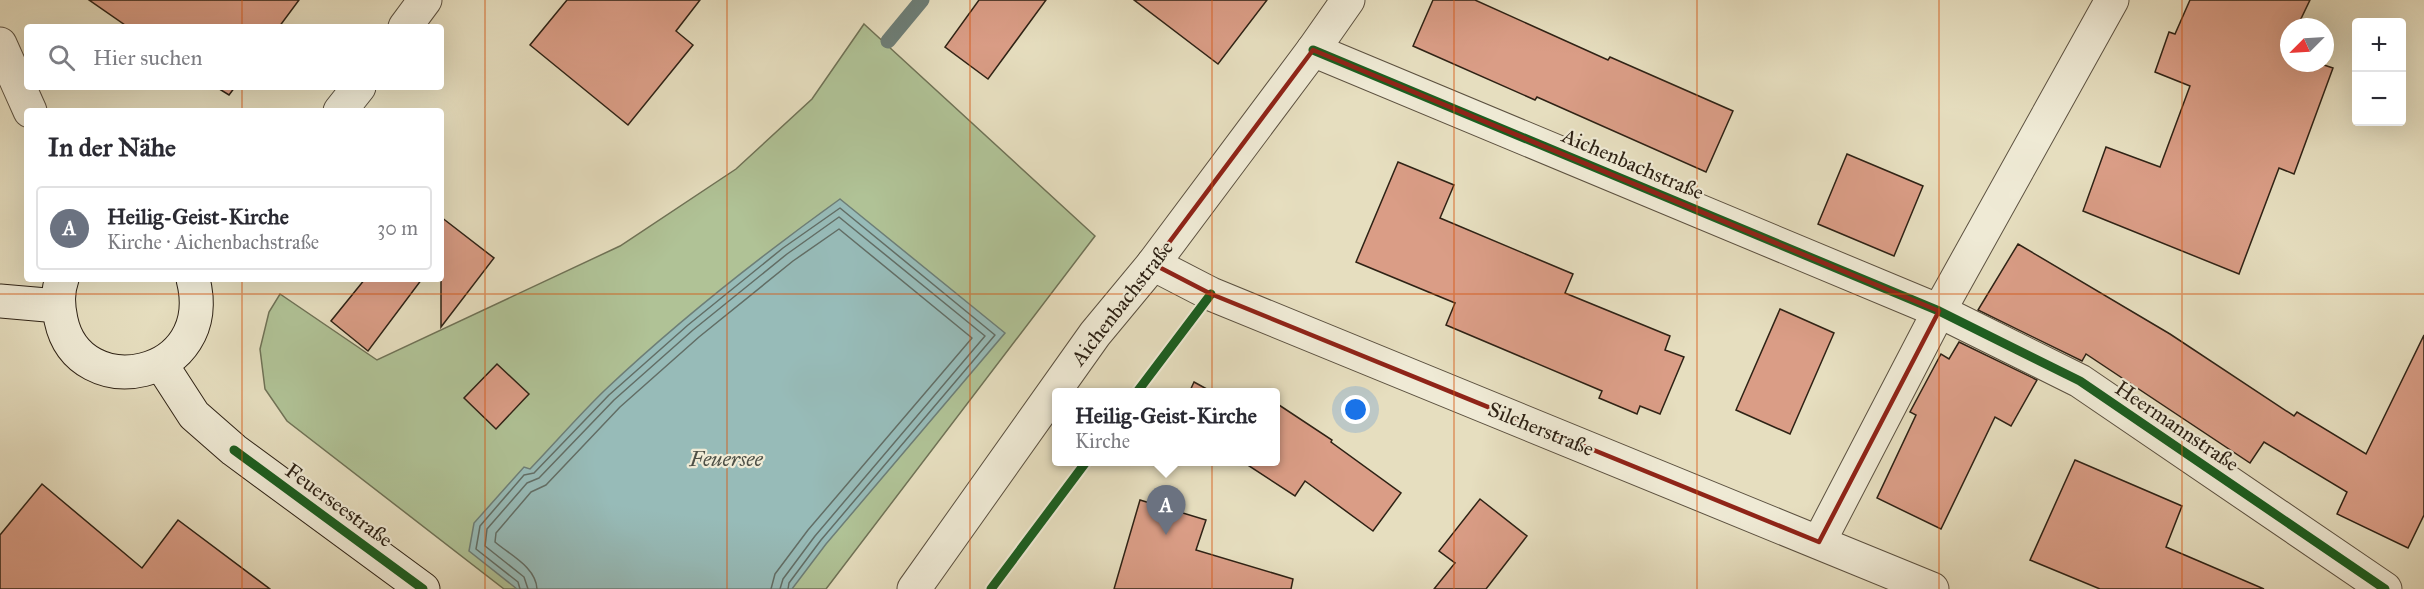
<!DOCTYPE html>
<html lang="de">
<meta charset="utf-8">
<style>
body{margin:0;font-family:"IM FELL Great Primer",serif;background:#f7f7f7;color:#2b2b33}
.controls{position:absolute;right:18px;top:18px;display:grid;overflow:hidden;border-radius:6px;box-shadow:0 6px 24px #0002}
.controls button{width:54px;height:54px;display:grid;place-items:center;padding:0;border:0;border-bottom:2px solid #e1e1e2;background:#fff;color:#2b2b33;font:30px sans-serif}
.compass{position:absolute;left:2280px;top:18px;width:54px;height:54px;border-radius:50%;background:#fff;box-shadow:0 6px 24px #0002;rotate:246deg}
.you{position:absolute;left:1356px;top:410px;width:21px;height:21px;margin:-15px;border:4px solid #fff;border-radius:50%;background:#1a73e8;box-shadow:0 0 0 9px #1a73e833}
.badge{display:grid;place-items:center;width:39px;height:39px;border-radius:50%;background:#db2777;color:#fff;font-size:20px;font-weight:700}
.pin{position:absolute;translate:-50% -50px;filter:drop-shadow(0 2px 3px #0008)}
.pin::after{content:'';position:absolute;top:32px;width:21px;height:18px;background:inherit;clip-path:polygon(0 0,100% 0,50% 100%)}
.popup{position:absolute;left:1052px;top:388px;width:228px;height:78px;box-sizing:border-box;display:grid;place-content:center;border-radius:6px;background:#fff;filter:drop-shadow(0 2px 4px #0005);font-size:20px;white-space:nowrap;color:#7c7c81}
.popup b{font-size:22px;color:#2b2b33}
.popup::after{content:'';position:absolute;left:50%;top:100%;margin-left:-12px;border:12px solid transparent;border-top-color:#fff}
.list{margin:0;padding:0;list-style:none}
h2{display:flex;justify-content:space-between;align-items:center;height:78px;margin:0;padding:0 24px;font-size:26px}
h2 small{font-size:20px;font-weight:400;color:#7c7c81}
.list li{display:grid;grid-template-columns:39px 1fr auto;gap:18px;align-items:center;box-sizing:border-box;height:84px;margin:0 12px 12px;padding:0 12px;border:2px solid #e1e1e2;border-radius:6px}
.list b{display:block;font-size:22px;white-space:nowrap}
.list p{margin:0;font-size:20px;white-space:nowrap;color:#7c7c81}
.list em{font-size:20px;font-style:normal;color:#7c7c81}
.icon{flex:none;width:33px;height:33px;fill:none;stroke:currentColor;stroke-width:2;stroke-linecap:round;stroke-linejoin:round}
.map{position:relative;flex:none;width:2424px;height:589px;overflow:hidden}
.search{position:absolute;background:#fff;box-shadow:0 6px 24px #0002;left:24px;top:24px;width:420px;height:66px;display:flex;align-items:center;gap:15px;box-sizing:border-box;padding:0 21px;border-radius:6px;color:#7c7c81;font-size:22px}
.panel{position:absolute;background:#fff;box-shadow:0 6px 24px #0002;left:24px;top:108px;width:420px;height:174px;border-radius:6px}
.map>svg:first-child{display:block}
.green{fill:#b0c296;stroke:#6f7256;stroke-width:1.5}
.water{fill:#97bbb8;stroke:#6d7e77;stroke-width:1.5}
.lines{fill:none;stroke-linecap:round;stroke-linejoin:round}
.shore{stroke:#626e66;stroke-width:1.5}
.stream{stroke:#6d7e77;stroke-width:15}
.building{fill:#da9d86;stroke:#2e2215;stroke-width:1.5}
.minor-casing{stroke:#5c5140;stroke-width:35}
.secondary-casing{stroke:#2e2215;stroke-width:35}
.minor{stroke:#efead5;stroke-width:33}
.secondary{stroke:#efead5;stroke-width:33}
.cycleway-casing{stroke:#efead5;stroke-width:13}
.cycleway{stroke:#1b5e20;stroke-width:9}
.marked{fill:none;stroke:#8f2418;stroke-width:4.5;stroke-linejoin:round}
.grid{fill:none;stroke:#d5540d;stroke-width:1.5;stroke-opacity:0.55}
.labels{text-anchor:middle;stroke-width:4.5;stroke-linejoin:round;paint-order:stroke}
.street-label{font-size:21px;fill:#2e2215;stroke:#efead5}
.water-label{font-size:22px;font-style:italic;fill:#4e5046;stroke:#efead5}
</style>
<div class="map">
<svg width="2424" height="589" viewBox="0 0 2424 589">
<rect width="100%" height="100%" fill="#e6debf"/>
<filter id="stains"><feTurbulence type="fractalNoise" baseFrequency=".00333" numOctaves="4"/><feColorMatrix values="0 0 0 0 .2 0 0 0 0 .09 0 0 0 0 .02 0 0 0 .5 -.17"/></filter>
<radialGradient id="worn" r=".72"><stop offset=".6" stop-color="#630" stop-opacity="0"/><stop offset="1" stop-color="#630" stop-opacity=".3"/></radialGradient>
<!-- green -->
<polygon class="green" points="864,24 1095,236 826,589 504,589 287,421 265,389 260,349 269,312 280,294 377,360 620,246 736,169 812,99"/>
<!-- water -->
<path class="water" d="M840 199 1005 333 826 544 792 589H517L469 551 474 523 524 467 530 469C555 443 579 415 605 390 678 321 758 258 840 199Z"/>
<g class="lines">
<!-- shore -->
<g class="shore">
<polyline points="520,589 518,582 476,549 480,526 524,475 534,473 609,395 688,325 783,248 840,208 995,335 821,540 789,583 788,589"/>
<polyline points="528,589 524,577 485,546 487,529 527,483 539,478 614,400 693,330 787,254 839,217 985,336 815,536 783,579 780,589"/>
<path d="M537 589C536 567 510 555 495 542L496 533 531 492 546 485 620 407 699 337 793 261 839 229 972 338 808 530 775 574 771 589"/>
</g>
<!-- stream -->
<polyline class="stream" points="888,41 922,0"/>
</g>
<!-- building -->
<g class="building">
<polygon points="89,0 299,0 279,27 128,27"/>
<polygon points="567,0 700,0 676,31 693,45 628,125 530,45"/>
<polygon points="979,0 1046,0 988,79 945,47"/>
<polygon points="1134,0 1267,0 1218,64"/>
<polygon points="1433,0 1475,0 1608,60 1610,57 1733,111 1706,172 1537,97 1535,100 1413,46"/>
<polygon points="2190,0 2310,0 2297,27 2289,27 2289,45 2286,52 2289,53 2289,63 2318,63 2333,68 2294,174 2279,168 2239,274 2083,211 2106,147 2160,167 2190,86 2155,72 2169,32 2175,34"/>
<polygon points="216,87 235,87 229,95"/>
<polygon points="1847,154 1923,186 1894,256 1818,224"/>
<polygon points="1398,162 1454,185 1440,218 1573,274 1565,293 1670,336 1665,350 1684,357 1660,414 1640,406 1637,414 1599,398 1602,391 1446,325 1455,303 1356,262"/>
<polygon points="441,217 494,258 441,327"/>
<polygon points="2018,244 2170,334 2294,416 2297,412 2366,454 2424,335 2424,515 2408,548 2337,514 2347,492 2264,442 2250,463 2086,354 2082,361 1978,310"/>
<polygon points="365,279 422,279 368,351 331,321"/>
<polygon points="1780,309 1834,333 1790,434 1736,410"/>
<polygon points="1959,342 2037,380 2011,426 1995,417 1941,529 1877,498 1916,415 1910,412 1941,354 1949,359"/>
<polygon points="497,364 529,394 496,429 464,398"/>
<polygon points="1194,382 1214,393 1189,393"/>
<polygon points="1279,405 1332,440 1331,442 1401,493 1373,531 1305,481 1295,496 1243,462 1275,462 1275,410"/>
<polygon points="2075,460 2182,506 2166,547 2264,589 2100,589 2030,560"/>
<polygon points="42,484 142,568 178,520 270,589 0,589 0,535"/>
<polygon points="1480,499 1527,536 1486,589 1434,589 1455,563 1439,551"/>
<polygon points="1140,500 1206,520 1196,550 1293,579 1291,589 1114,589"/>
</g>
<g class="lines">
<defs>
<g id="minor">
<polyline points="405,27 425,0"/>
<polyline points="0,44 30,111"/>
<polyline points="1313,50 1939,311 2080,381 2385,589"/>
<polyline points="340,111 359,87"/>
<polyline points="1153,264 1211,294 1932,589"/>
<polyline points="1819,542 1939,311 2112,0"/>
<polyline points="914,589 1095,334 1153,264 1313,50 1348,0"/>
</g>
<g id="secondary">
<path d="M62 279C57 292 58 306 61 320 79 406 219 380 193 279"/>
<polyline points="0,301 58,306"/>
<polyline points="161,364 194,415 234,450 423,589"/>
</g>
</defs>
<!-- minor casing -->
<use href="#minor" class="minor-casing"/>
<!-- secondary casing -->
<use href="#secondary" class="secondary-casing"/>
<!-- minor -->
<use href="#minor" class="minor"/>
<!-- secondary -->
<use href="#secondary" class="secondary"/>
<defs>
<g id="cycleway">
<polyline points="1313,50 1939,311 2080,381 2385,589"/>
<polyline points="1137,392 1211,294"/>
<polyline points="234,450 423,589"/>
<polyline points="991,589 1086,462"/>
</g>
</defs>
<!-- cycleway casing -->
<use href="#cycleway" class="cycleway-casing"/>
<!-- cycleway -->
<use href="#cycleway" class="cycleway"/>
</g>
<!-- marked area -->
<path class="marked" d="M1313 50 1939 311 1819 542 1211 294 1153 264Z"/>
<!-- grid -->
<path class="grid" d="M242 0V27M485 0V589M727 0V589M970 0V589M1212 0V589M1454 0V589M1697 0V589M1939 0V589M2182 0V589M242 87V111M242 279V589M0 294H2424"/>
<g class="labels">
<!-- street labels -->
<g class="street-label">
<text transform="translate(1633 164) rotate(23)" y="7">Aichenbachstraße</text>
<text transform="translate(1122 303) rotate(-52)" y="7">Aichenbachstraße</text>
<text transform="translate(2177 426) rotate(34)" y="7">Heermannstraße</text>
<text transform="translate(1541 429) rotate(22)" y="7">Silcherstraße</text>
<text transform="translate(339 505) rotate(36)" y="7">Feuerseestraße</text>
</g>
<!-- water labels -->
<g class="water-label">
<text x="726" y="466">Feuersee</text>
</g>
</g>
<rect width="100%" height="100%" filter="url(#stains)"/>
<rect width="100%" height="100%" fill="url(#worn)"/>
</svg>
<div class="controls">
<button>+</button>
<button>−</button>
</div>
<svg class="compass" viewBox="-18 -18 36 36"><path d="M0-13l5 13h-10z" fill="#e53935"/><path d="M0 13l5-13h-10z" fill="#7c7c81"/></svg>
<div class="you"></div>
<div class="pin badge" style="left:1166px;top:535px;background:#6b7280">A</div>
<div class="popup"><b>Heilig-Geist-Kirche</b>Kirche</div>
<div class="search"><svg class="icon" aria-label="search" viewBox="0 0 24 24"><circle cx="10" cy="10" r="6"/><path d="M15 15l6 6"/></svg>Hier suchen</div>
<section class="panel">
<h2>In der Nähe<small></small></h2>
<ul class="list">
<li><span class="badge" style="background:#6b7280">A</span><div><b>Heilig-Geist-Kirche</b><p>Kirche · Aichenbachstraße</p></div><em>30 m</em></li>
</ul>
</section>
</div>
